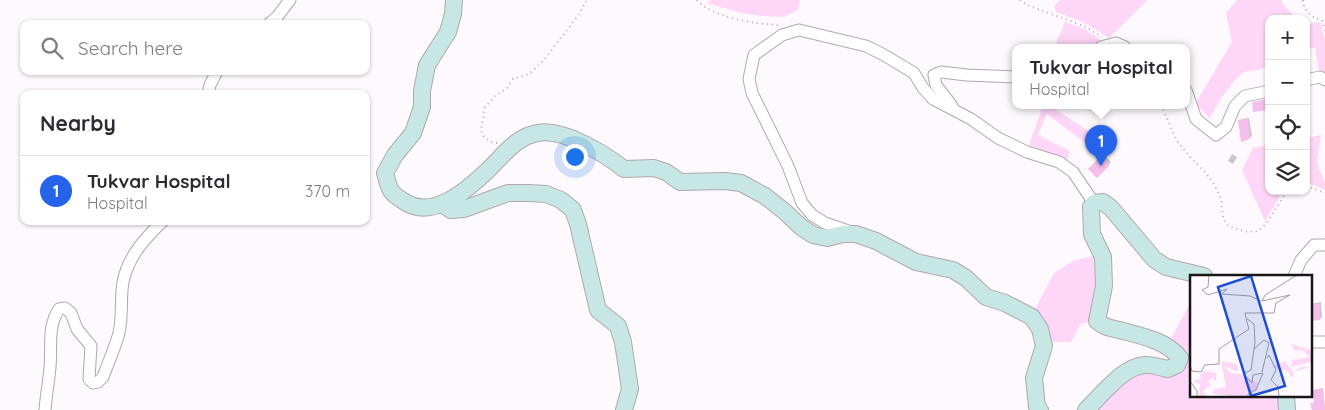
<!DOCTYPE html>
<meta charset="utf-8">
<style>
body{margin:0;font-family:Quicksand,sans-serif;background:#f7f7f7;color:#2b2b33}
.controls{position:absolute;right:15px;top:15px;display:grid;overflow:hidden;border-radius:10px;box-shadow:0 1px 4px #0004}
.controls button{width:45px;height:45px;display:grid;place-items:center;padding:0;border:0;border-bottom:1px solid #e1e1e2;background:#fff;color:#2b2b33;font:25px sans-serif}
.you{position:absolute;left:574px;top:156px;width:18px;height:18px;margin:-12px;border:4px solid #fff;border-radius:50%;background:#1a73e8;box-shadow:0 0 0 8px #1a73e833}
.badge{display:grid;place-items:center;width:32px;height:32px;border-radius:50%;background:#2563eb;color:#fff;font-size:16px;font-weight:700}
.pin{position:absolute;translate:-50% -41px;filter:drop-shadow(0 1px 2px #0008)}
.pin::after{content:'';position:absolute;top:26px;width:18px;height:15px;background:inherit;clip-path:polygon(0 0,100% 0,50% 100%)}
.popup{position:absolute;left:1012px;top:44px;width:178px;height:65px;box-sizing:border-box;display:grid;place-content:center;border-radius:10px;background:#fff;filter:drop-shadow(0 1px 4px #0005);font-size:16px;white-space:nowrap;color:#7c7c81}
.popup b{font-size:19px;color:#2b2b33}
.popup::after{content:'';position:absolute;left:50%;top:100%;margin-left:-10px;border:10px solid transparent;border-top-color:#fff}
.list{margin:0;padding:0;list-style:none}
h2{display:flex;justify-content:space-between;align-items:center;height:65px;margin:0;padding:0 20px;font-size:21px}
h2 small{font-size:16px;font-weight:400;color:#7c7c81}
.list li{display:grid;grid-template-columns:32px 1fr auto;gap:15px;align-items:center;box-sizing:border-box;height:70px;padding:0 20px;border-top:1px solid #e1e1e2}
.list b{display:block;font-size:19px;white-space:nowrap}
.list p{margin:0;font-size:16px;white-space:nowrap;color:#7c7c81}
.list em{font-size:16px;font-style:normal;color:#7c7c81}
.icon{flex:none;width:28px;height:28px;fill:none;stroke:currentColor;stroke-width:2;stroke-linecap:round;stroke-linejoin:round}
.map{position:relative;flex:none;width:1325px;height:410px;overflow:hidden}
.search{position:absolute;background:#fff;box-shadow:0 1px 4px #0004;left:20px;top:20px;width:350px;height:55px;display:flex;align-items:center;gap:12px;box-sizing:border-box;padding:0 18px;border-radius:10px;color:#7c7c81;font-size:19px}
.panel{position:absolute;background:#fff;box-shadow:0 1px 4px #0004;left:20px;top:90px;width:350px;height:135px;border-radius:10px}
.map>svg:first-child{display:block}
.green{fill:#fed6f8}
.shadow{fill:#0003}
.building{fill:#f5bfed}
.lines{fill:none;stroke-linecap:round;stroke-linejoin:round}
.street-casing{stroke:#b0a8ae;stroke-width:13}
.secondary-casing{stroke:#b0a8ae;stroke-width:18}
.path{stroke:#b1adb0;stroke-width:2;stroke-dasharray:1 4;stroke-linecap:butt}
.street{stroke:#fff;stroke-width:11}
.secondary{stroke:#c6e7e4;stroke-width:16}
.inset-road{fill:none;stroke:#a29ea1;stroke-width:1}
.view{fill:#1d4ed8;fill-opacity:0.15;stroke:#1d4ed8;stroke-width:2.5}
.inset-edge{fill:none;stroke:#191618;stroke-width:2.5}
</style>
<div class="map">
<svg width="1325" height="410" viewBox="0 0 1325 410">
<rect width="100%" height="100%" fill="#fef9fd"/>
<!-- green -->
<g class="green">
<polygon points="710,0 800,0 798,10 784,17 763,16 741,13 707,3"/>
<polygon points="1060,0 1147,0 1109,38 1085,23 1056,12 1054,6"/>
<path d="M1237 0H1282L1281 2 1297 19H1269V64C1263 72 1251 69 1243 73 1232 80 1216 106 1210 118L1195 104 1232 42 1226 13Z"/>
<polygon points="1065,22 1085,29 1106,44 1086,47 1057,47 1056,43"/>
<polygon points="1320,22 1325,40 1325,76 1319,72 1315,48 1306,48 1306,24"/>
<polygon points="1043,105 1049,105 1093,134 1100,143 1091,147 1047,114 1038,135 1070,151 1067,160 1029,145"/>
<polygon points="1321,135 1317,163 1325,183 1325,190 1306,182 1306,138"/>
<polygon points="1269,145 1269,191 1283,191 1265,221 1242,170 1253,148"/>
<polygon points="1097,255 1095,320 1081,324 1071,342 1049,342 1034,311 1054,273 1073,261"/>
<polygon points="1191,302 1191,396 1281,396 1282,410 1089,410 1138,370 1168,371 1180,348 1171,338"/>
</g>
<!-- shadow -->
<g class="shadow">
<polygon points="1306,95 1309,120 1306,122"/>
<polygon points="1269,98 1269,127 1267,109 1253,103"/>
<polygon points="1249,118 1252,136 1250,138 1240,121 1242,119"/>
<polygon points="1232,154 1237,157 1233,164 1228,161"/>
<polygon points="1104,155 1111,162 1097,176 1090,169"/>
<polygon points="1321,302 1322,317 1320,319 1311,304"/>
<polygon points="1323,388 1325,410 1312,410 1311,404 1315,402 1313,391"/>
</g>
<!-- building -->
<g class="building">
<polygon points="1269,99 1269,110 1253,112 1252,102"/>
<polygon points="1248,119 1250,139 1241,142 1238,120"/>
<polygon points="1101,156 1110,165 1097,178 1088,169"/>
<polygon points="1311,304 1320,304 1320,320 1311,321"/>
<polygon points="1322,388 1325,410 1312,410 1310,403 1314,403 1312,390"/>
</g>
<g class="lines">
<defs>
<g id="street">
<polyline points="269,24 277,17 290,0"/>
<polyline points="1101,47 1116,43 1125,47"/>
<polyline points="1306,80 1320,77 1325,80"/>
<polyline points="1186,90 1196,119 1216,135 1226,127 1235,106 1245,96 1269,91"/>
<polyline points="208,94 210,85 217,71"/>
<polyline points="952,106 936,85 934,75 941,72 967,75 1016,77"/>
<polyline points="851,232 825,223 812,215 802,203 788,166 752,93 749,79 754,55 782,35 799,30 866,46 884,55 914,73 923,88 933,99 971,119 998,138 1027,152 1059,162 1073,172 1094,203"/>
<polyline points="1294,276 1301,260 1314,245 1325,245"/>
<polyline points="1311,342 1325,342"/>
<path d="M45 410C46 396 49 381 50 367 52 347 47 327 59 309L65 308 71 313 77 329 91 346 89 379 93 383 98 382 103 377C108 363 115 348 119 333 123 316 120 299 123 282 128 257 144 239 163 221"/>
</g>
<g id="secondary">
<path d="M454 0 453 14 448 32 427 65 422 91V107L413 133 395 155 385 173C390 191 389 192 405 202 433 220 467 190 487 171 502 157 516 136 538 133 563 128 605 154 624 169L654 168 666 172 680 182 725 181 741 183 765 196 784 211 801 227 813 235 827 238 843 234H856L876 241 916 262 953 270 966 278 986 297 1005 303 1032 317 1040 329 1044 346 1034 378 1037 407 1040 410"/>
<polyline points="442,204 451,210 464,209 508,193 529,193 546,194 561,200 573,210 578,224 598,310 618,326 623,342 630,389 624,410"/>
<polyline points="1286,396 1287,410"/>
<path d="M1086 410C1101 396 1123 366 1145 365 1152 364 1161 368 1168 369L1177 365 1180 358C1167 341 1142 336 1123 331 1112 328 1105 328 1097 321L1104 286 1103 257 1092 234 1091 207 1094 203 1103 202 1111 208 1154 259 1166 267 1204 276"/>
</g>
</defs>
<!-- street casing -->
<use href="#street" class="street-casing"/>
<!-- secondary casing -->
<use href="#secondary" class="secondary-casing"/>
<!-- path -->
<g class="path">
<path d="M697 0C712 18 757 24 779 25"/>
<polyline points="1020,0 1027,5 1084,26 1102,37"/>
<path d="M1303 0C1304 11 1311 18 1322 20L1325 31"/>
<polyline points="1161,105 1177,141 1190,157 1205,172 1215,186 1221,199 1223,218 1228,226 1247,232 1258,231 1266,224 1287,191"/>
<polyline points="497,143 493,143 485,138 481,131 485,107 495,96 507,88 513,79 529,74 544,60 577,17 587,0"/>
<polyline points="1306,186 1325,193"/>
</g>
<!-- street -->
<use href="#street" class="street"/>
<!-- secondary -->
<use href="#secondary" class="secondary"/>
</g>
<!-- overview -->
<g transform="translate(1190 275)">
<rect width="122" height="122" fill="#fef9fd"/>
<path d="M101 69 121 75 122 87 101 92 102 85 120 82 112 75 105 76ZM31 86 47 89 49 97 34 91 40 98 52 99 68 108 66 115 53 122 23 119V115L36 112ZM95 86 103 97 111 92H120L103 97V103L97 96 82 92ZM14 96 26 98V107L22 103 18 106 21 110 13 116 17 122H9L10 109 3 106 11 104 10 100Z" fill="#fed6f8"/>
<path class="inset-road" d="M19 0 18 12 12 15 18 20 37 14 32 19 60 21 71 26M64 74 74 65 79 68 72 97M77 83 79 80 86 95 81 105 88 112 89 122M0 91 2 96 11 97 15 90 29 89V74L59 54 56 44M0 106 7 116V122M58 122V119L66 115 73 98 63 100 62 108 53 99 61 95 65 67 64 49 56 43 55 38H84L86 28 100 20 72 26 75 20 107 0"/>
<path class="view" d="M61 1 95 111 61 121 28 12Z"/>
<rect width="122" height="122" class="inset-edge"/>
</g>
</svg>
<div class="controls">
<button>+</button>
<button>−</button>
<button><svg class="icon" aria-label="locate" viewBox="0 0 24 24"><circle cx="12" cy="12" r="6"/><path d="M12 2v4M12 18v4M2 12h4M18 12h4"/></svg></button>
<button><svg class="icon" aria-label="layers" viewBox="0 0 24 24"><path d="M12 4l9 5-9 5-9-5zM3 14l9 5 9-5"/></svg></button>
</div>
<div class="you"></div>
<div class="pin badge" style="left:1101px;top:166px">1</div>
<div class="popup"><b>Tukvar Hospital</b>Hospital</div>
<div class="search"><svg class="icon" aria-label="search" viewBox="0 0 24 24"><circle cx="10" cy="10" r="6"/><path d="M15 15l6 6"/></svg>Search here</div>
<section class="panel">
<h2>Nearby<small></small></h2>
<ul class="list">
<li><span class="badge">1</span><div><b>Tukvar Hospital</b><p>Hospital</p></div><em>370 m</em></li>
</ul>
</section>
</div>
